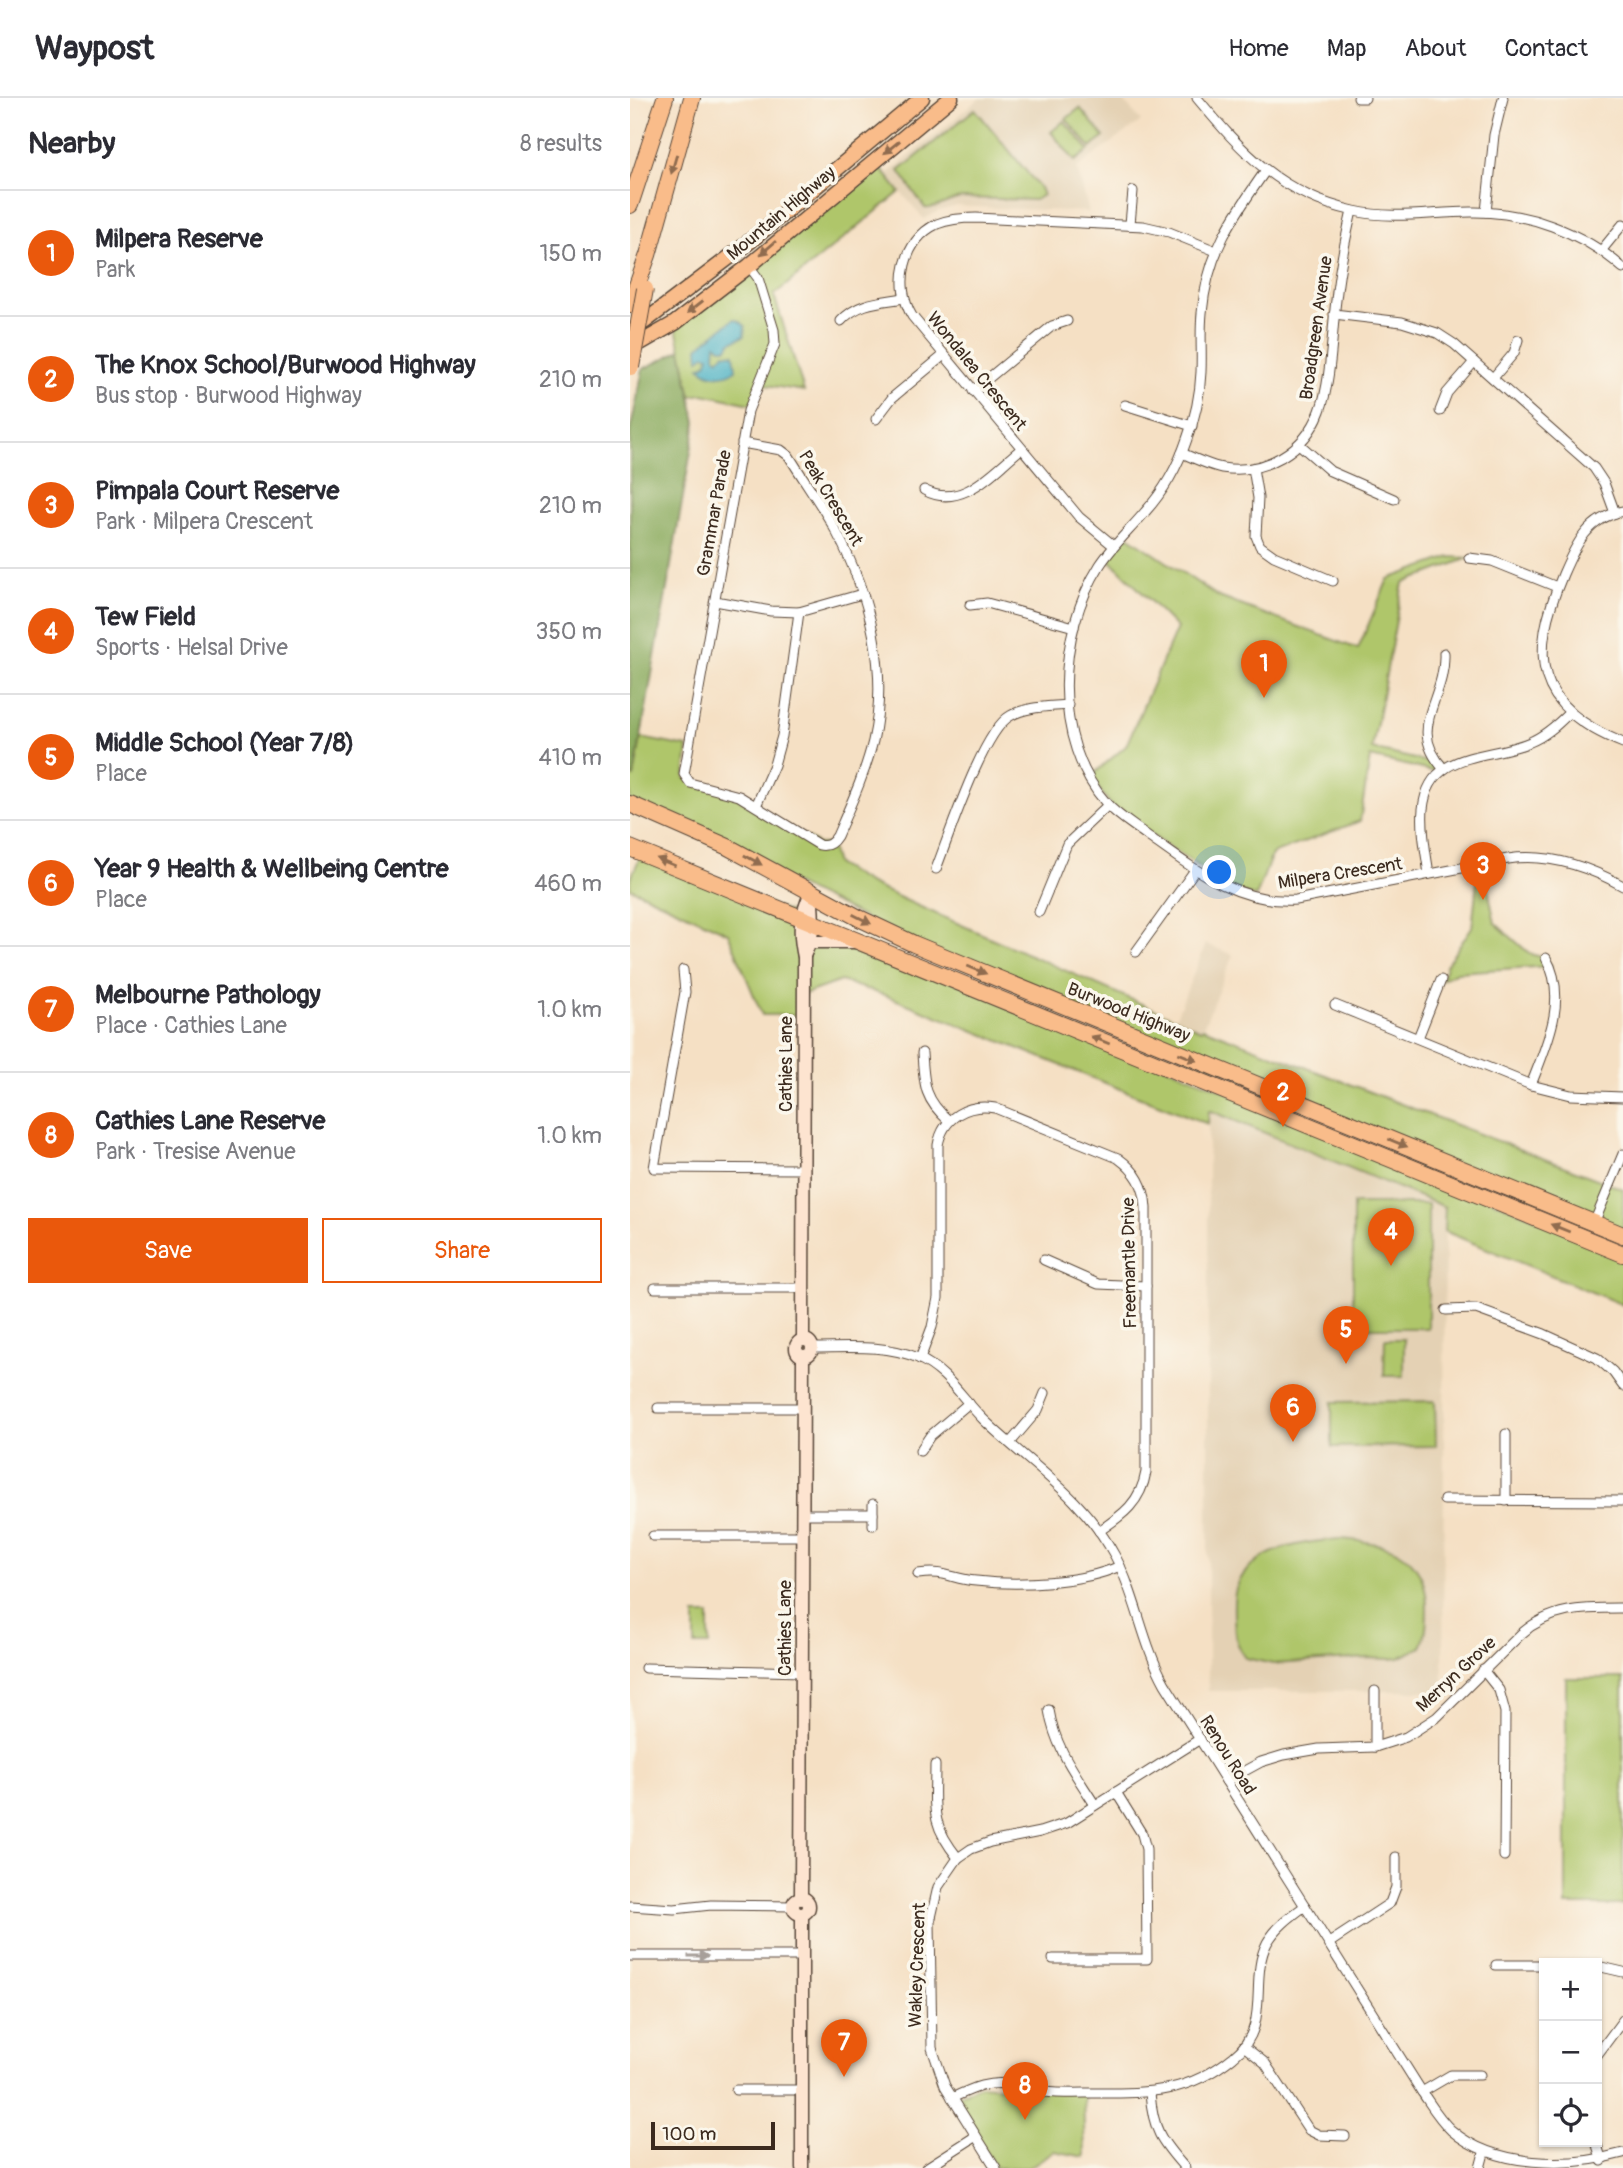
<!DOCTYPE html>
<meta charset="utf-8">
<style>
body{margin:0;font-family:Pangolin,sans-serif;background:#f2f2f3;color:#2b2b33}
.controls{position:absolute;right:21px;bottom:21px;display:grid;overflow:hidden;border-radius:0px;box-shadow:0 2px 5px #0004}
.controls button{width:63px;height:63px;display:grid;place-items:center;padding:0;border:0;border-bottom:2px solid #e1e1e2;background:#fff;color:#2b2b33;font:35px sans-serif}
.scale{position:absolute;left:21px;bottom:18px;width:124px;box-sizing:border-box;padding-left:7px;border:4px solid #3b2a1e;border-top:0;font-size:19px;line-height:24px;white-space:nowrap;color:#3b2a1e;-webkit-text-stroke:5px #fbf7ec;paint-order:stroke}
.you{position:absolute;left:590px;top:775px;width:24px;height:24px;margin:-18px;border:5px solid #fff;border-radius:50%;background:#1a73e8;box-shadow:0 0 0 10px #1a73e833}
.badge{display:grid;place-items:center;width:46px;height:46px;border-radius:50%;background:#ea580c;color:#fff;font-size:23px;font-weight:700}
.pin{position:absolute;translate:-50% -58px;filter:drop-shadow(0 2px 4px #0008)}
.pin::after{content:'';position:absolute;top:37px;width:24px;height:21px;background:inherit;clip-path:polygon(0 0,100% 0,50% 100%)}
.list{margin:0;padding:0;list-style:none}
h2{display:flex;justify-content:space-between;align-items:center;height:91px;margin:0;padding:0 28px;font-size:30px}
h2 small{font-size:23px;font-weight:400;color:#7c7c81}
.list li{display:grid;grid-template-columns:46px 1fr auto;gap:21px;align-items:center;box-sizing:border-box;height:126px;padding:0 28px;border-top:2px solid #e1e1e2}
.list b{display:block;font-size:26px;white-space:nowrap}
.list p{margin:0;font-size:23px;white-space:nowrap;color:#7c7c81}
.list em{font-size:23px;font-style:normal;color:#7c7c81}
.actions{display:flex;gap:14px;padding:21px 28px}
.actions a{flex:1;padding:16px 0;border:2px solid #ea580c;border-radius:0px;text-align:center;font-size:24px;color:#ea580c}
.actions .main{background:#ea580c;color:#fff}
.icon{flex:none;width:38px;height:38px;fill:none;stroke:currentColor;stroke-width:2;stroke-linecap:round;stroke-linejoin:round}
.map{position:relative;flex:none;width:993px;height:2070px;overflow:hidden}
header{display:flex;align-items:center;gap:42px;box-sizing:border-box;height:98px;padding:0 35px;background:#fff;border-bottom:2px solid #e1e1e2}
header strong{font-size:33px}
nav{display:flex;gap:38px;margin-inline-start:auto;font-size:24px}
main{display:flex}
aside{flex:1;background:#fff}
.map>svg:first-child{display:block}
.built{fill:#e4d1b4}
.green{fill:#afc66b;stroke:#757844;stroke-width:2}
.forest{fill:#8bab5f;stroke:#636a3e;stroke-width:2}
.water{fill:#43aec2;stroke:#3f6c70;stroke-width:2}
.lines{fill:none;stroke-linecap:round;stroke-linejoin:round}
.street-casing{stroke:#574537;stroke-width:11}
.secondary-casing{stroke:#574537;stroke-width:15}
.primary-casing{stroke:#574537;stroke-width:17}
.highway-casing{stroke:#574537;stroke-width:18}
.street{stroke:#fff;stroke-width:9}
.secondary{stroke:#fde4d0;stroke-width:12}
.primary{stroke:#f9bc8a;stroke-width:14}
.highway{stroke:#f9bc8a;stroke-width:16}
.highway-bridge-casing{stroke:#574537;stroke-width:18;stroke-linecap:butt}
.highway-bridge{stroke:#f9bc8a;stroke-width:16}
.oneway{fill:#906c4f}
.oneway2{fill:#a79f9a}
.labels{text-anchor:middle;stroke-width:7;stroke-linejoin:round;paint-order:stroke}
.street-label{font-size:18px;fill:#3b2a1e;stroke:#fbf7ec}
</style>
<header>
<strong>Waypost</strong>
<nav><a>Home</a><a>Map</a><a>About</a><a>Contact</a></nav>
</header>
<main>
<aside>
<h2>Nearby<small>8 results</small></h2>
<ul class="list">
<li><span class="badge">1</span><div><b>Milpera Reserve</b><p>Park</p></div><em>150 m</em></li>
<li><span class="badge">2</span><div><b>The Knox School/Burwood Highway</b><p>Bus stop · Burwood Highway</p></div><em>210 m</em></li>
<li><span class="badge">3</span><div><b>Pimpala Court Reserve</b><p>Park · Milpera Crescent</p></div><em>210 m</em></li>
<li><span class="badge">4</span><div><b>Tew Field</b><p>Sports · Helsal Drive</p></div><em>350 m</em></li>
<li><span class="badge">5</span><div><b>Middle School (Year 7/8)</b><p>Place</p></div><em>410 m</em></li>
<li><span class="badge">6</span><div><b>Year 9 Health &amp; Wellbeing Centre</b><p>Place</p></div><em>460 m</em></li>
<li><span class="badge">7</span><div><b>Melbourne Pathology</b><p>Place · Cathies Lane</p></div><em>1.0 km</em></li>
<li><span class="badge">8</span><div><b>Cathies Lane Reserve</b><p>Park · Tresise Avenue</p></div><em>1.0 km</em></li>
</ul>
<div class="actions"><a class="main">Save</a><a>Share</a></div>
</aside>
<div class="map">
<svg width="993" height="2070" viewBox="0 0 993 2070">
<rect width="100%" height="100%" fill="#fbf7ec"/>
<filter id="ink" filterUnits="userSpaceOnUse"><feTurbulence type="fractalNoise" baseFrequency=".0143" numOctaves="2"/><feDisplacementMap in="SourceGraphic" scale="14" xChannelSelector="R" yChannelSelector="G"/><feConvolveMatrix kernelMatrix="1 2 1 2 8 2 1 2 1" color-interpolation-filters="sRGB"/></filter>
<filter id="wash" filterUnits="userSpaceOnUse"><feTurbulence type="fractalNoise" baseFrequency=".00686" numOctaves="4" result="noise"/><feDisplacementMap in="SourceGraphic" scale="28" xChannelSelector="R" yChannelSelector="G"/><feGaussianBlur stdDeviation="1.57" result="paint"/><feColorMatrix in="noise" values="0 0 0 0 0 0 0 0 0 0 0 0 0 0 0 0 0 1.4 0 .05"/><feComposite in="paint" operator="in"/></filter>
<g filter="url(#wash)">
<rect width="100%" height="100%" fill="#f5e0c4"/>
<!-- built -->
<g class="built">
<polygon points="350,0 491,0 511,23 447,70 459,114 327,108 308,113 294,121 256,77"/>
<polygon points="576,846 603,857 572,932 545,921"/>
<polygon points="578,1012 815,1109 813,1593 578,1593"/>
</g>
<!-- green -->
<g class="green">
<polygon points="450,10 474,39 461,50 436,21"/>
<path d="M345 11 410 90 413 97 405 102 332 100C320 101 306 112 295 110L269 73Z"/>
<polygon points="434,23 459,52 445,63 421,34"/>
<polygon points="245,63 270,94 144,197 174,293 130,286 121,306 73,296 61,298 45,225"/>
<polygon points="495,436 589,499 728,551 758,481 820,459 839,460 773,485 742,651 811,667 810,675 740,659 730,723 642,756 626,799 607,793 487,715 460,679 496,648 547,530 476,458"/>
<polygon points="11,640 58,649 55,680 102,696 188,746 200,746 206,766 238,785 286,807 571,932 573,930 993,1091 993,1137 322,862 0,706 0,678 4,678"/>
<polygon points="12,755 171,819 181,844 229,843 993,1156 993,1207 814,1133 815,1109 579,1012 578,1026 257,898 211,883 174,896 173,917 132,917 98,835 0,790 0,781"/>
<polygon points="853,766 865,825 900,856 916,860 920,868 827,874 811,882 817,866 842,829 849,767"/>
<rect x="723" y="1106" width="75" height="124"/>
<polygon points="755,1241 774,1241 774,1278 754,1278"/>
<polygon points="805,1303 806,1348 702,1349 702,1304"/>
<path d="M709 1441C755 1444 795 1452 797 1507 797 1520 797 1537 791 1549L769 1560 760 1561 737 1560 643 1566 616 1560C605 1548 605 1534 604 1519 604 1510 603 1500 606 1491 620 1450 673 1444 709 1441Z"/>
<rect x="65" y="1517" width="14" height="30"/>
<rect x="936" y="1580" width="57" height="227"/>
<polygon points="350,1987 453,1995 455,2059 424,2053 398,2070 366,2070 322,2000"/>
</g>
<!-- forest -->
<polygon class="forest" points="51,252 66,324 4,679 0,678 0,334 13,271"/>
<!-- water -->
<path class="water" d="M104 221 109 223 115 228 114 238 101 244 97 250H91L86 246 85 258 89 261 95 255 104 256 106 272C95 279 80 280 70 269L76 266 79 258 75 257 69 261 68 249Z"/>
</g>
<g filter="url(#ink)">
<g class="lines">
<defs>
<g id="street">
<path d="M567 0C613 55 651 97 724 113 764 122 801 114 841 114 895 113 953 134 993 170"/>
<polyline points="728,0 735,0"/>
<path d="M636 72C602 120 577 156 572 215 570 235 572 254 571 274 570 297 565 320 557 341 548 368 534 393 515 414 500 432 483 447 470 467 427 535 421 643 477 706 489 719 505 728 519 739 564 771 608 806 666 802L878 761C919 755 957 768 993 788"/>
<polyline points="856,114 864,37 873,0"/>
<polyline points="500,126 503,93"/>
<polyline points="971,153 993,126"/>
<polyline points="704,216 772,224 807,235 824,246 964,370 974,385 985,415"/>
<path d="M211 223C228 204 250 204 274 200"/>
<polyline points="863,280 884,255 888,242"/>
<polyline points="343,293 422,228 437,223"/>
<polyline points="495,307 562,328"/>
<polyline points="810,313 817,295 844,264"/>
<polyline points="246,321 262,300 314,257"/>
<path d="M112 345 151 352 159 358C175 384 193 409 207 435 240 498 259 573 243 643 235 676 220 708 207 738 202 746 197 749 189 747L109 698 60 685 54 676 118 313 145 246 144 232 128 180 119 168"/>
<polyline points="669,346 700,373 764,401"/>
<path d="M552 355C565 361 578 367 592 370 634 377 675 353 690 313 701 285 702 233 706 202 709 172 715 143 722 113"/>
<polyline points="623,370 628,400 626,438 630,448 644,458 703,483"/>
<path d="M294 392C332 413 363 373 391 351"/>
<path d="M993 413C958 420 946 446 933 476 898 559 904 609 993 645"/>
<path d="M484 448 449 419 282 218C264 188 273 142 307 126 319 121 333 120 346 120L513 128 539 134 586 153"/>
<polyline points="839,460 862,463 927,489"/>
<polyline points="85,503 141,513 169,514 232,496"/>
<polyline points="340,507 357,505 444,529"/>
<path d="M814 555C816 602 775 629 814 671"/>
<polyline points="126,708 144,667 152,638 169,514"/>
<path d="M306 771C319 738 353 633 380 618 397 608 419 609 438 607"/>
<path d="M799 776C796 755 791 732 793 711 799 651 859 662 900 644 915 638 927 627 939 615"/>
<polyline points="409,814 437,746 478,707"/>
<polyline points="506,854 565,772"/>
<polyline points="53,872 55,894 24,1070 173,1071"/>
<polyline points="705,907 901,987 941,997 993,999"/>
<polyline points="788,940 811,882"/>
<path d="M292 955C294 987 294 1001 319 1023"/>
<path d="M901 987C916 948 939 901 916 860"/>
<polyline points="964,1125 993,1056"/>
<polyline points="414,1162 468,1186 516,1188"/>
<polyline points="25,1190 173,1190"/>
<polyline points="816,1212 846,1211 914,1236 967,1260 983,1274 993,1288"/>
<path d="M183 1250C217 1250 255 1246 288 1260 317 1273 331 1299 353 1321 400 1367 452 1397 485 1458 507 1499 512 1545 535 1586L792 1994C801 2007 809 2021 821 2032 865 2070 939 2070 993 2055"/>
<path d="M290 1261 302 1229 308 1200V1047C313 1019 338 1005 365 1010L488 1060C506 1073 515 1088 516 1110V1374C511 1404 493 1417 469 1433"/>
<polyline points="28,1310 172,1310"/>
<polyline points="380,1345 408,1312 415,1295"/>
<polyline points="290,1353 300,1338 339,1305"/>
<polyline points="814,1402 993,1403"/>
<polyline points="876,1403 876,1336"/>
<polyline points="243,1406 243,1427"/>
<polyline points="172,1416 243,1416"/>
<polyline points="23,1438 172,1438"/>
<path d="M288 1476C316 1472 321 1481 346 1483 388 1488 452 1485 490 1468"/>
<polyline points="15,1570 172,1574"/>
<polyline points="853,1572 869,1592 875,1614 874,1758"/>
<polyline points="745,1593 745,1649"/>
<path d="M419 1612C425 1650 445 1675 465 1707"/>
<path d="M305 1667C305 1710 299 1724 328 1760"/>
<path d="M596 1683 631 1664 654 1657 689 1651 745 1649 776 1639 807 1619 891 1536C922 1509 955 1510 993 1510"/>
<polyline points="0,1808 44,1811 81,1807 163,1808"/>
<polyline points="699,1845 760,1805 766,1789 766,1759"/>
<polyline points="0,1858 172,1858"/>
<polyline points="423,1861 517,1861 516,1751 512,1736 486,1694"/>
<polyline points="866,1867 914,1867"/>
<polyline points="967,1868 993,1874"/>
<polyline points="615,1949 635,1965 679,2032 689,2037 715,2038"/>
<polyline points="967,1957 993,1922"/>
<polyline points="106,1992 172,1992"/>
<polyline points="792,1994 821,1977 850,1977"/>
<path d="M520 1995C523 2032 531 2043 555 2070"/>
<path d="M322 2000C343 1990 360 1982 383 1987 393 1989 403 1993 414 1994 432 1996 450 1995 467 1995 521 1995 559 1995 603 1959 643 1928 618 1882 637 1845 646 1829 660 1819 675 1808"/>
<polyline points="966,2044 972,2063"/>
<polyline points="296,2070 346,2038"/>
<polyline points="366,2070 315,1988 302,1950 300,1824 308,1789 328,1760 341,1751 360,1744 410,1734 437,1725 570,1641"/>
<polyline points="850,2070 854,2055"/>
</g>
<g id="secondary">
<polyline points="181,844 226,844"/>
<path d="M174 858C184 837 184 821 181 798"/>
<circle cx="174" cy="1250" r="8"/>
<path d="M173 1242 174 859C168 831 170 820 181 794"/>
<circle cx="171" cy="1808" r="8"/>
<polyline points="171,1801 173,1258"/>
<polyline points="172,1816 172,2070"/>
</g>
<g id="primary">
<polyline points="1,234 113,149 292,0"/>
<polyline points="0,251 45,225 119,168 321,0"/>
</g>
<g id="highway">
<polyline points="0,107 35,0"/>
<polyline points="0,207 18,157 62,0"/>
<polyline points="0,706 98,749 229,820 284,846 993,1137"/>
<polyline points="0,750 993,1156"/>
</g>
</defs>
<!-- street casing -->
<use href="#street" class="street-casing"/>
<!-- secondary casing -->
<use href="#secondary" class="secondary-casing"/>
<!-- primary casing -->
<use href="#primary" class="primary-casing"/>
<!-- highway casing -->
<use href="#highway" class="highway-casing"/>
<!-- street -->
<use href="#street" class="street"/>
<!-- secondary -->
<use href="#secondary" class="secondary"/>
<!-- primary -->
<use href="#primary" class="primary"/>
<!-- highway -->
<use href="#highway" class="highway"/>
<defs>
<polyline id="highway-bridge" points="1,269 15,191"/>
</defs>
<!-- highway-bridge casing -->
<use href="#highway-bridge" class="highway-bridge-casing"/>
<!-- highway-bridge -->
<use href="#highway-bridge" class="highway-bridge"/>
</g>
<!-- one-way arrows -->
<defs><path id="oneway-solid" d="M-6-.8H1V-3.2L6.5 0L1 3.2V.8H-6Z" transform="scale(1.75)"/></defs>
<g class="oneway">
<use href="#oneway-solid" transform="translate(262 49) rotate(141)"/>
<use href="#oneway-solid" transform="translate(44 66) rotate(106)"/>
<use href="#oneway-solid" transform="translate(138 150) rotate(139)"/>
<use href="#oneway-solid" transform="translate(65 209) rotate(142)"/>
<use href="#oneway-solid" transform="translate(123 762) rotate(29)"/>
<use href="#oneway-solid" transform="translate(36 764) rotate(-158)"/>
<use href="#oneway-solid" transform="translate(232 821) rotate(27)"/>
<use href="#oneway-solid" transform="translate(347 872) rotate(22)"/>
<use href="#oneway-solid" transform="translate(470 942) rotate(-158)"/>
<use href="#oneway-solid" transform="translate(558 959) rotate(22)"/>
<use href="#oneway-solid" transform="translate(768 1045) rotate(22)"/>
<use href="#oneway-solid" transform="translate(930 1130) rotate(-158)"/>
</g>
<use class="oneway2" href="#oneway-solid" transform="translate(68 1858)"/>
</g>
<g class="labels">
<!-- street labels -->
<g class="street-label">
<text transform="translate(151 115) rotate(-40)" y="6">Mountain Highway</text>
<text transform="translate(686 230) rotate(-82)" y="6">Broadgreen Avenue</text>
<text transform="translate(347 273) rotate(51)" y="6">Wondalea Crescent</text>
<text transform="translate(201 400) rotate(59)" y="6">Peak Crescent</text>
<text transform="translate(84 415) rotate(-80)" y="6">Grammar Parade</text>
<text transform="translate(710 775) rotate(-9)" y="6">Milpera Crescent</text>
<text transform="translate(499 914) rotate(22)" y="6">Burwood Highway</text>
<text transform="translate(156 966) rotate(-90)" y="6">Cathies Lane</text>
<text transform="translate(499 1165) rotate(-91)" y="6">Freemantle Drive</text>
<text transform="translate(155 1530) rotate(-90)" y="6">Cathies Lane</text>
<text transform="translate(826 1576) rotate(-43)" y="6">Merryn Grove</text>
<text transform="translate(598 1657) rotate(58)" y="6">Renou Road</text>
<text transform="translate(287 1867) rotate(-88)" y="6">Wakley Crescent</text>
</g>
</g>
</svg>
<div class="controls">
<button>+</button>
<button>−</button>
<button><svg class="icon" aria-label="locate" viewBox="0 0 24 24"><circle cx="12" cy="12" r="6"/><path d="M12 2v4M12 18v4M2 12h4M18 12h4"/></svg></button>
</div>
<div class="scale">100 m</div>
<div class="you"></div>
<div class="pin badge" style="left:634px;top:600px">1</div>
<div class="pin badge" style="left:653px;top:1029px">2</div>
<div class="pin badge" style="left:853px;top:802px">3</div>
<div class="pin badge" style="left:761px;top:1168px">4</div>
<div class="pin badge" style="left:716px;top:1266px">5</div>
<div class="pin badge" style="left:663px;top:1344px">6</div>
<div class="pin badge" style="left:214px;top:1979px">7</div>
<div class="pin badge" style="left:395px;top:2022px">8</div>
</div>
</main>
